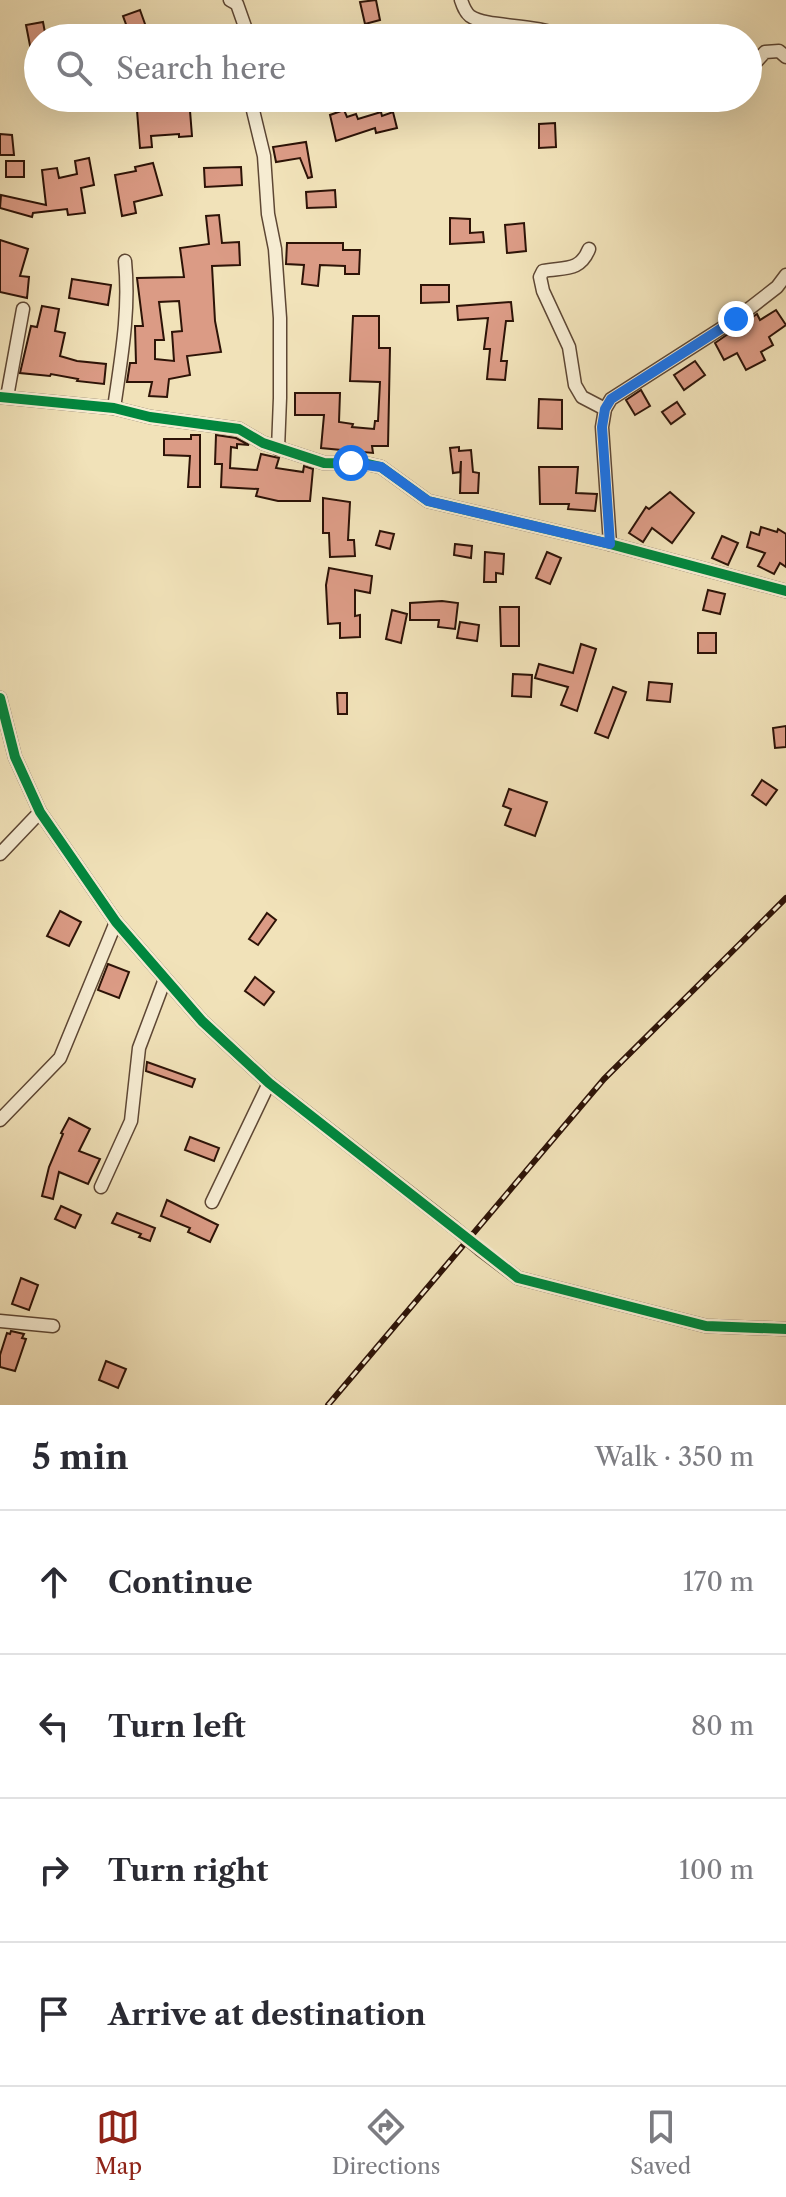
<!DOCTYPE html>
<meta charset="utf-8">
<style>
body{margin:0;font-family:"Libre Caslon Text",serif;background:#f7f7f7;color:#2b2b33}
.stop{position:absolute;width:24px;height:24px;margin:-18px;border:6px solid #1a73e8;border-radius:50%;background:#fff}
.stop.end{background:#1a73e8;border-color:#fff;box-shadow:0 2px 8px #0008}
.list{margin:0;padding:0;list-style:none}
h2{display:flex;justify-content:space-between;align-items:center;height:104px;margin:0;padding:0 32px;font-size:34px}
h2 small{font-size:26px;font-weight:400;color:#7c7c81}
.list li{display:grid;grid-template-columns:52px 1fr auto;gap:24px;align-items:center;box-sizing:border-box;height:144px;padding:0 32px;border-top:2px solid #e1e1e2}
.list b{display:block;font-size:30px;white-space:nowrap}
.list em{font-size:26px;font-style:normal;color:#7c7c81}
.icon{flex:none;width:44px;height:44px;fill:none;stroke:currentColor;stroke-width:2;stroke-linecap:round;stroke-linejoin:round}
.map{position:relative;flex:none;width:786px;height:1405px;overflow:hidden}
.search{position:absolute;background:#fff;box-shadow:0 8px 32px #0002;left:24px;right:24px;top:24px;height:88px;display:flex;align-items:center;gap:20px;box-sizing:border-box;padding:0 28px;border-radius:44px;color:#7c7c81;font-size:30px}
.sheet{height:680px;background:#fff}
nav{display:flex;justify-content:space-around;align-items:center;box-sizing:border-box;height:112px;border-top:2px solid #e1e1e2;background:#fff;font-size:22px;color:#7c7c81}
nav a{display:grid;justify-items:center;gap:4px}
nav .on{color:#8f2418}
.map>svg:first-child{display:block}
.building{fill:#db9b85;stroke:#2d1307;stroke-width:2;fill-rule:evenodd}
.lines{fill:none;stroke-linecap:round;stroke-linejoin:round}
.minor-casing{stroke:#5e4734;stroke-width:15}
.minor{stroke:#f6ecd2;stroke-width:12}
.rail-casing{stroke:#2d1307;stroke-width:6}
.rail{stroke:#f6ecd2;stroke-width:3;stroke-dasharray:9;stroke-linecap:butt}
.minor-bridge-casing{stroke:#5e4734;stroke-width:15;stroke-linecap:butt}
.minor-bridge{stroke:#f6ecd2;stroke-width:12}
.cycleway-casing{stroke:#f6ecd2;stroke-width:15}
.cycleway{stroke:#00873e;stroke-width:10}
.route{stroke:#1a73e8;stroke-width:10}
</style>
<div class="map">
<svg width="786" height="1405" viewBox="0 0 786 1405">
<rect width="100%" height="100%" fill="#f1e2b9"/>
<filter id="stains"><feTurbulence type="fractalNoise" baseFrequency=".0025" numOctaves="4"/><feColorMatrix values="0 0 0 0 .2 0 0 0 0 .09 0 0 0 0 .02 0 0 0 .5 -.17"/></filter>
<radialGradient id="worn" r=".72"><stop offset=".6" stop-color="#630" stop-opacity="0"/><stop offset="1" stop-color="#630" stop-opacity=".3"/></radialGradient>
<!-- building -->
<g class="building">
<polygon points="376,0 380,20 365,24 360,2"/>
<polygon points="140,10 150,38 131,38 123,16"/>
<polygon points="43,22 46,38 38,38 38,66 34,66 26,25"/>
<polygon points="136,98 189,98 192,136 179,137 179,134 151,136 152,147 140,148"/>
<polygon points="264,98 312,98 311,108 264,107"/>
<polygon points="344,110 347,117 356,114 358,119 381,112 382,116 393,112 397,128 376,133 375,128 336,141 330,115"/>
<polygon points="555,123 556,147 539,148 539,124"/>
<polygon points="0,134 12,135 14,155 0,155"/>
<polygon points="306,142 312,177 308,178 300,158 276,162 273,147"/>
<polygon points="89,158 94,185 81,188 85,213 68,215 67,209 33,213 32,217 0,208 1,195 46,205 42,170 57,168 59,178 77,174 75,161"/>
<rect x="6" y="161" width="18" height="16"/>
<polygon points="153,163 162,195 134,202 136,213 122,216 115,175 136,171 135,167"/>
<polygon points="241,167 242,185 205,187 204,168"/>
<polygon points="335,190 336,207 307,208 306,192"/>
<path d="M219 215 222 243 239 242 240 265 212 266 215 321 221 352 187 356 190 375 169 379 167 397 149 396 152 382H127L130 363H136L135 326H143L137 278 184 277 180 248 209 244 206 216ZM179 301 182 331 172 332 174 361 155 359V340H164L159 302Z"/>
<polygon points="450,218 470,219 470,233 483,232 484,242 450,244"/>
<polygon points="524,223 526,251 507,253 505,225"/>
<polygon points="0,240 28,249 20,276 29,277 27,298 0,292"/>
<polygon points="287,243 343,243 343,250 360,250 359,274 345,274 345,266 320,265 318,286 302,284 304,265 286,264"/>
<polygon points="72,279 111,285 108,305 69,298"/>
<polygon points="421,285 449,285 449,302 421,303"/>
<polygon points="511,302 513,321 506,321 501,361 507,361 505,380 487,379 490,349 484,349 488,318 458,320 457,306"/>
<polygon points="42,306 59,309 55,331 65,333 60,356 77,361 106,364 104,384 77,381 78,379 51,374 50,376 20,373 31,326 37,327"/>
<polygon points="776,310 786,325 769,337 773,345 761,352 765,360 746,370 737,353 724,360 715,343 757,314 760,320"/>
<polygon points="353,316 379,316 379,348 390,348 388,446 372,446 373,453 321,448 324,415 295,415 295,393 340,393 339,422 353,424 352,427 374,429 375,421 378,421 380,382 350,381"/>
<polygon points="695,361 705,375 684,390 674,375"/>
<polygon points="641,390 650,406 635,415 626,400"/>
<polygon points="539,399 562,400 562,429 538,428"/>
<polygon points="677,402 685,414 671,424 662,412"/>
<polygon points="191,435 200,435 200,487 188,487 190,456 164,455 164,439 191,439"/>
<polygon points="216,435 236,438 249,445 237,444 237,448 231,447 230,468 257,470 261,454 279,458 276,468 303,472 304,466 313,469 310,501 278,501 256,496 258,489 221,487 222,464 215,464"/>
<polygon points="459,447 459,451 471,450 473,472 479,473 478,493 460,493 461,461 460,472 453,473 450,448"/>
<polygon points="539,467 578,467 576,493 597,494 595,511 568,509 569,504 540,504"/>
<polygon points="670,492 694,513 672,543 652,528 643,542 629,533 646,507 649,509"/>
<polygon points="323,498 350,502 348,540 354,540 355,556 330,557 329,533 323,533"/>
<polygon points="761,527 777,532 778,529 786,534 786,567 780,563 774,574 758,566 765,553 747,547 751,532 759,535"/>
<polygon points="380,531 394,534 390,549 376,545"/>
<polygon points="722,536 738,543 728,565 712,558"/>
<polygon points="455,544 472,546 471,558 454,555"/>
<polygon points="485,552 504,554 503,574 496,573 496,582 484,582"/>
<polygon points="547,552 561,558 550,584 536,578"/>
<polygon points="329,568 372,576 370,593 355,590 355,616 360,615 360,637 340,638 340,623 328,624 326,585"/>
<polygon points="708,590 725,594 720,614 703,610"/>
<polygon points="442,601 458,603 455,629 438,627 439,620 410,620 410,603"/>
<polygon points="500,607 519,607 519,646 501,646"/>
<polygon points="392,610 407,614 401,643 386,639"/>
<polygon points="460,622 479,625 477,641 457,638"/>
<rect x="698" y="633" width="18" height="20"/>
<polygon points="581,644 596,649 577,711 561,705 568,687 535,678 539,664 573,673"/>
<polygon points="513,674 532,675 531,697 512,696"/>
<polygon points="649,682 672,684 670,702 647,700"/>
<polygon points="613,687 626,692 608,738 595,733"/>
<polygon points="337,693 347,693 347,714 338,714"/>
<polygon points="786,726 786,747 775,748 773,728"/>
<polygon points="762,780 777,790 766,805 752,795"/>
<polygon points="509,789 547,802 535,836 505,825 511,809 503,806"/>
<polygon points="60,911 81,922 69,946 47,936"/>
<polygon points="267,913 276,920 258,945 249,939"/>
<polygon points="108,964 129,972 119,998 98,990"/>
<polygon points="255,977 274,992 264,1005 245,991"/>
<polygon points="147,1062 195,1079 192,1087 146,1071"/>
<polygon points="69,1118 90,1129 79,1151 100,1159 88,1184 59,1172 53,1199 42,1196 49,1167 63,1134 61,1133"/>
<polygon points="190,1137 219,1148 214,1161 185,1150"/>
<polygon points="167,1200 218,1225 210,1242 188,1232 190,1228 161,1216"/>
<polygon points="61,1206 81,1215 75,1228 55,1219"/>
<polygon points="117,1213 155,1228 150,1241 139,1237 141,1234 112,1223"/>
<polygon points="21,1278 38,1285 29,1310 12,1304"/>
<polygon points="11,1331 24,1334 22,1338 26,1339 15,1371 0,1367 0,1355 7,1333 10,1334"/>
<polygon points="106,1361 126,1369 118,1388 99,1380"/>
</g>
<g class="lines">
<defs>
<g id="minor">
<polyline points="230,0 237,4 249,38"/>
<path d="M461 0C463 6 465 12 470 16 488 29 539 22 562 38"/>
<polyline points="748,71 765,52 779,51 786,57"/>
<polyline points="250,98 264,156 268,214 275,249 280,318 280,398 278,449"/>
<path d="M589 249C580 272 564 267 543 271L540 277 543 291 569 347 575 385 582 397 605 409"/>
<polyline points="0,397 114,408 150,417 239,429 263,443 324,463 368,464 381,467 428,501 610,544 786,591"/>
<polyline points="7,397 23,309"/>
<path d="M114 408C121 359 130 311 125 261"/>
<polyline points="610,544 602,427 605,409 611,399 736,319 777,287 786,275"/>
<polyline points="0,698 15,757 40,812 116,922 202,1021 269,1083 452,1226"/>
<polyline points="0,854 40,812"/>
<polyline points="0,1120 60,1058 116,922"/>
<polyline points="101,1187 131,1121 139,1048 165,979"/>
<polyline points="212,1202 269,1083"/>
<polyline points="481,1250 518,1278 706,1326 786,1329"/>
<polyline points="0,1321 53,1326"/>
</g>
</defs>
<!-- minor casing -->
<use href="#minor" class="minor-casing"/>
<!-- minor -->
<use href="#minor" class="minor"/>
<defs>
<polyline id="rail" points="328,1405 604,1079 786,898"/>
</defs>
<!-- rail casing -->
<use href="#rail" class="rail-casing"/>
<!-- rail -->
<use href="#rail" class="rail"/>
<defs>
<polyline id="minor-bridge" points="452,1226 481,1250"/>
</defs>
<!-- minor-bridge casing -->
<use href="#minor-bridge" class="minor-bridge-casing"/>
<!-- minor-bridge -->
<use href="#minor-bridge" class="minor-bridge"/>
<defs>
<g id="cycleway">
<polyline points="0,397 114,408 150,417 239,429 263,443 324,463 368,464 381,467 428,501 610,544 786,591"/>
<polyline points="0,698 15,757 40,812 116,922 202,1021 269,1083 518,1278 706,1326 786,1329"/>
</g>
</defs>
<!-- cycleway casing -->
<use href="#cycleway" class="cycleway-casing"/>
<!-- cycleway -->
<use href="#cycleway" class="cycleway"/>
</g>
<g class="lines">
<!-- route -->
<polyline class="route" points="351,463 381,467 428,501 610,544 602,427 605,409 611,399 736,319"/>
</g>
<rect width="100%" height="100%" filter="url(#stains)"/>
<rect width="100%" height="100%" fill="url(#worn)"/>
</svg>
<div class="stop" style="left:351px;top:463px"></div>
<div class="stop end" style="left:736px;top:319px"></div>
<div class="search"><svg class="icon" aria-label="search" viewBox="0 0 24 24"><circle cx="10" cy="10" r="6"/><path d="M15 15l6 6"/></svg>Search here</div>
</div>
<section class="sheet">
<h2>5 min<small>Walk · 350 m</small></h2>
<ul class="list">
<li><svg class="icon" aria-label="ahead" viewBox="0 0 24 24"><path d="M12 20V5M6 11l6-6 6 6"/></svg><div><b>Continue</b></div><em>170 m</em></li>
<li><svg class="icon" aria-label="left" viewBox="0 0 24 24"><path d="M17 20v-9H6M10 6l-5 5 5 5"/></svg><div><b>Turn left</b></div><em>80 m</em></li>
<li><svg class="icon" aria-label="right" viewBox="0 0 24 24"><path d="M7 20v-9h11M14 6l5 5-5 5"/></svg><div><b>Turn right</b></div><em>100 m</em></li>
<li><svg class="icon" aria-label="arrive" viewBox="0 0 24 24"><path d="M6 21V4h12l-3 4 3 4H6"/></svg><div><b>Arrive at destination</b></div></li>
</ul>
</section>
<nav>
<a class="on"><svg class="icon" aria-label="map" viewBox="0 0 24 24"><path d="M3 6l6-2 6 2 6-2v14l-6 2-6-2-6 2zM9 4v14M15 6v14"/></svg>Map</a>
<a><svg class="icon" aria-label="directions" viewBox="0 0 24 24"><path d="M12 3l9 9-9 9-9-9zM9 14v-3h6M13 9l2 2-2 2"/></svg>Directions</a>
<a><svg class="icon" aria-label="saved" viewBox="0 0 24 24"><path d="M7 4h10v16l-5-4-5 4z"/></svg>Saved</a>
</nav>
